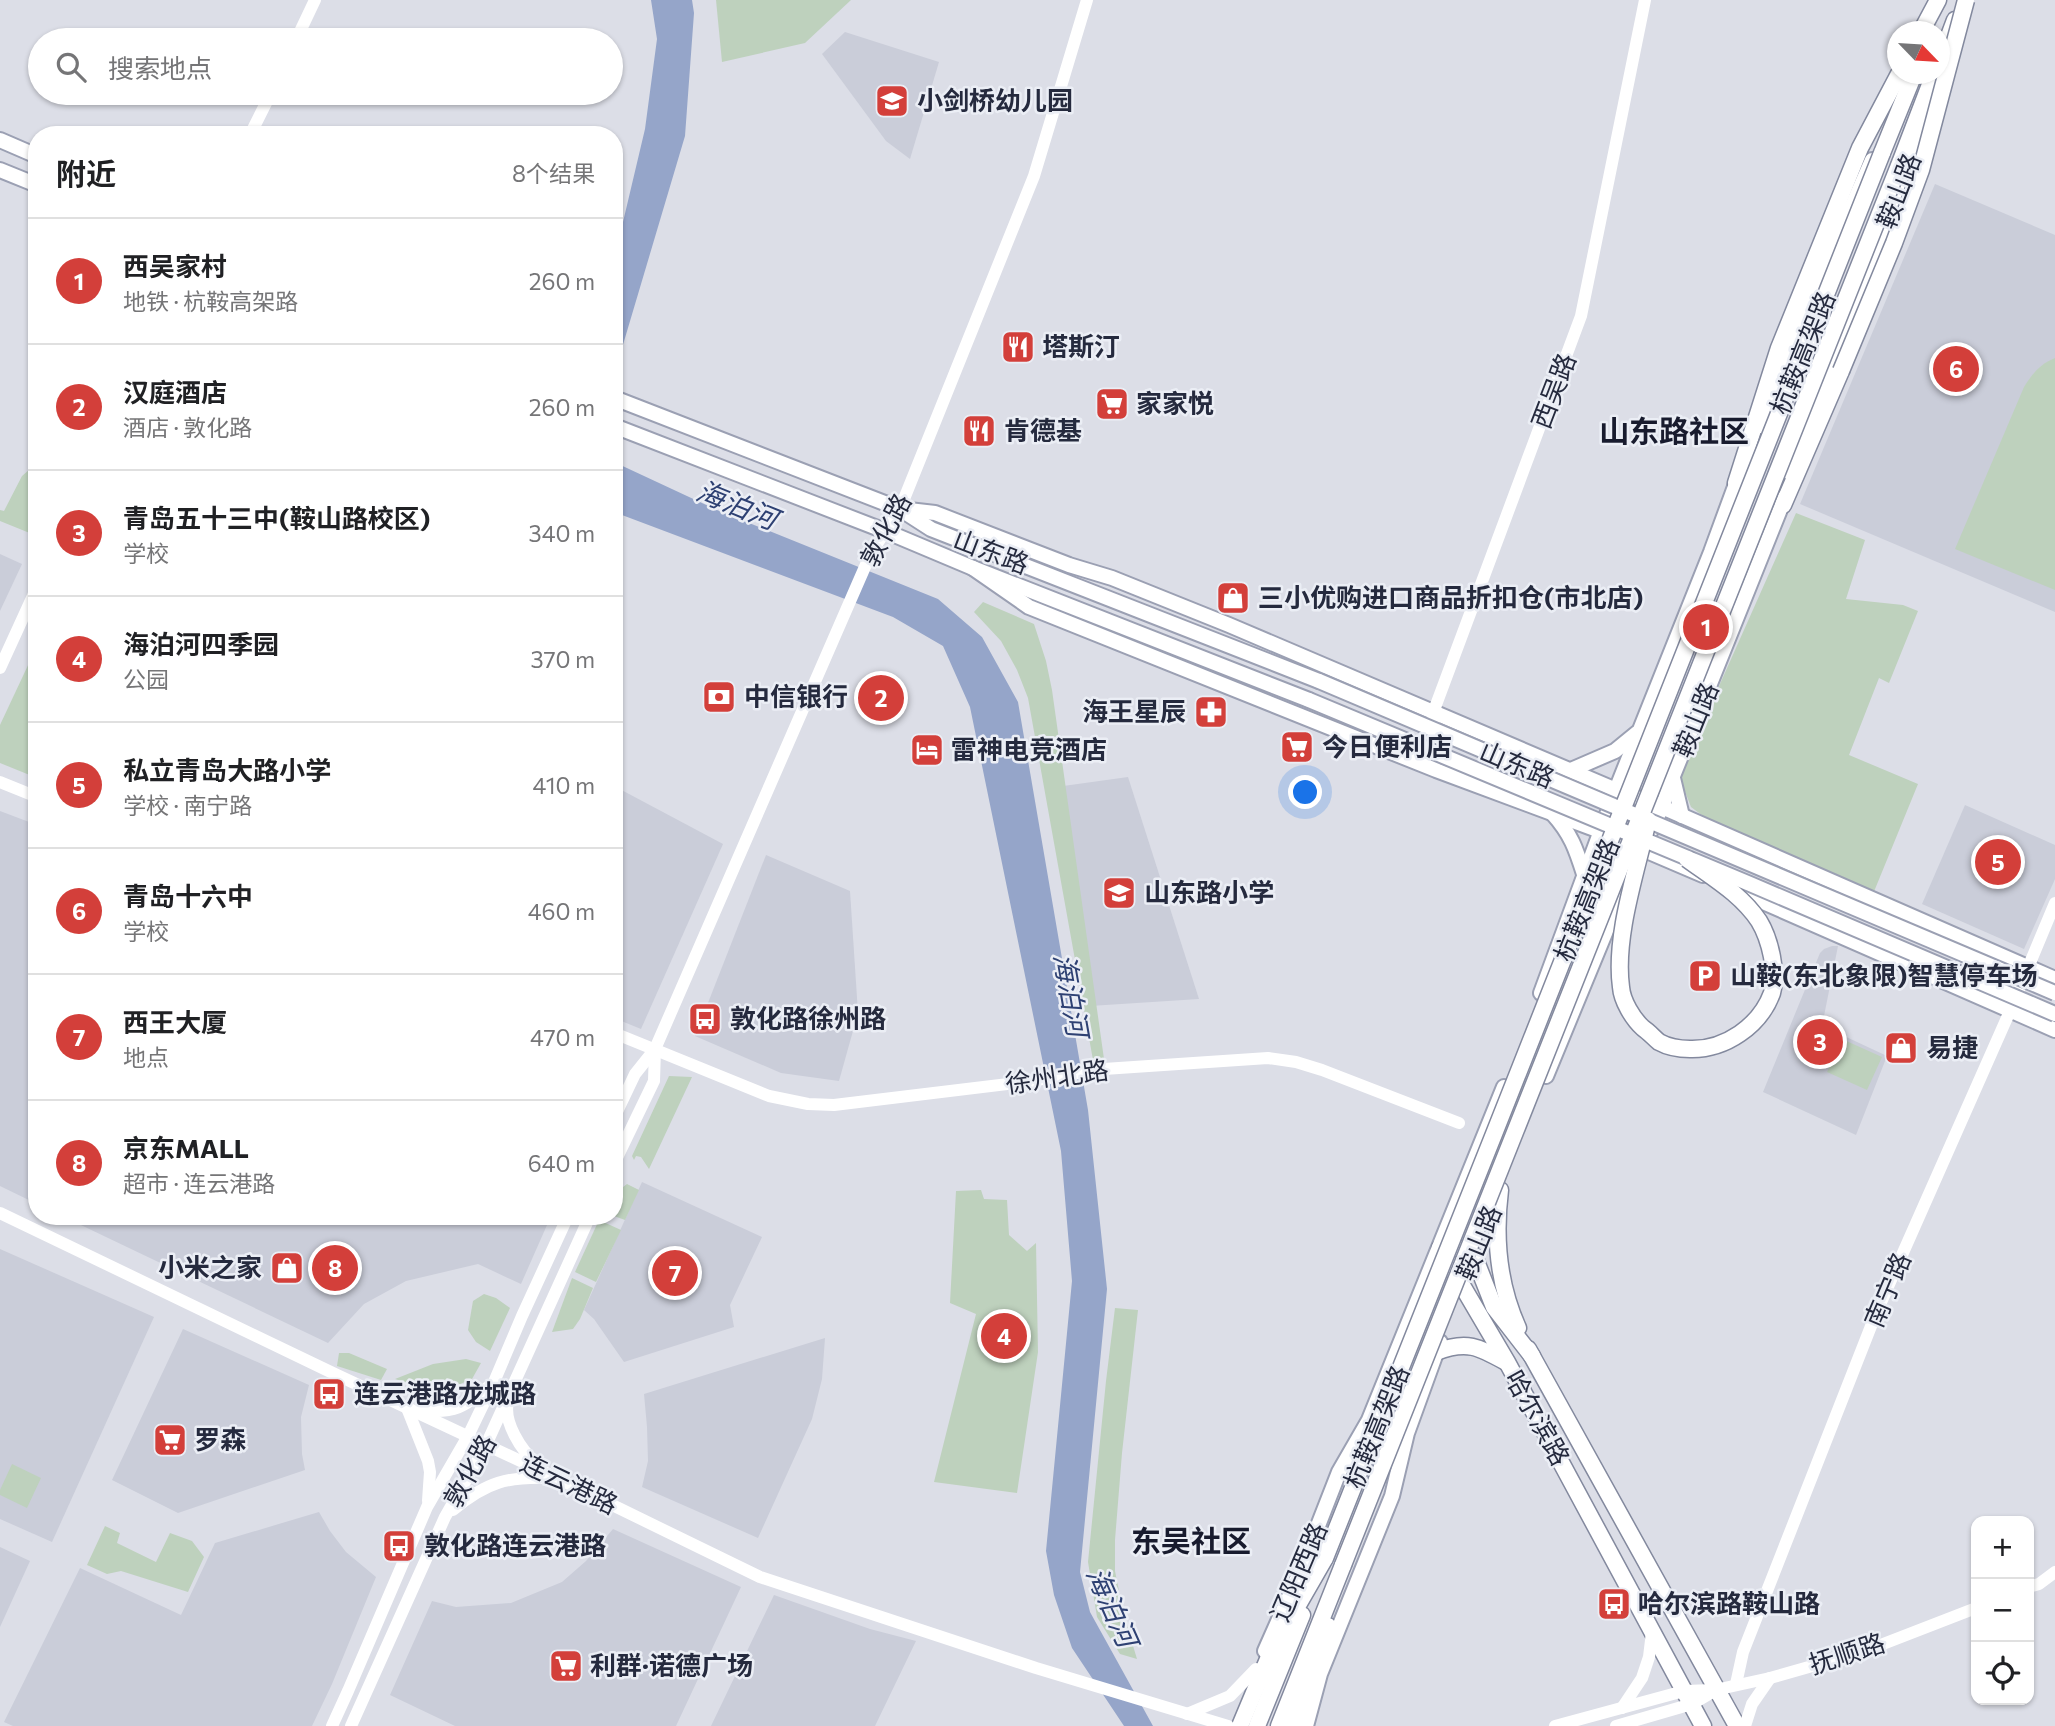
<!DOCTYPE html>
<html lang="zh">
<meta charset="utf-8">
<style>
body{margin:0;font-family:Commissioner,"Noto Sans SC",sans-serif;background:#f2f2f2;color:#202124}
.controls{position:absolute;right:21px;bottom:21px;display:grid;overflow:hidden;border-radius:14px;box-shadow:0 2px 5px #0004}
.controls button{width:63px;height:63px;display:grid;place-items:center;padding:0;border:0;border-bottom:2px solid #e0e0e0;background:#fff;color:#202124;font:35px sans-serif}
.compass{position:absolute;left:1887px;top:21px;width:63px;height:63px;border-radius:50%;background:#fff;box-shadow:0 2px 5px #0004;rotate:115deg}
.you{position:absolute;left:1306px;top:793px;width:24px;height:24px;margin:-18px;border:5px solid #fff;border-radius:50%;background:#1a73e8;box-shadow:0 0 0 10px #1a73e833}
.badge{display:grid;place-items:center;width:46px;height:46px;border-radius:50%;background:#d33f3a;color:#fff;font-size:23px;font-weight:700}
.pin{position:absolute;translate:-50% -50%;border:4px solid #fff;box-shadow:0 2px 7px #0006}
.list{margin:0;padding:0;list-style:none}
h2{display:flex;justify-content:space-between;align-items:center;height:91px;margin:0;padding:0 28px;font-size:30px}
h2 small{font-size:23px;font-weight:400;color:#757577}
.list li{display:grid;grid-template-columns:46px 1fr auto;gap:21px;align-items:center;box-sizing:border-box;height:126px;padding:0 28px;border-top:2px solid #e0e0e0}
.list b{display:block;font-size:26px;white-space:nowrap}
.list p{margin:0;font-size:23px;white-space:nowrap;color:#757577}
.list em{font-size:23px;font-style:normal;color:#757577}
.icon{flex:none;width:38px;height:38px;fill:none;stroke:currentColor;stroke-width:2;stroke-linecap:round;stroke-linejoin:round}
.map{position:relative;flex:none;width:2055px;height:1726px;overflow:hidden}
.search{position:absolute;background:#fff;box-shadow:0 2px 5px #0004;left:28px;top:28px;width:595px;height:77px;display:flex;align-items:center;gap:18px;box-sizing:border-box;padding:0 24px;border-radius:38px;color:#757577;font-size:26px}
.panel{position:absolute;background:#fff;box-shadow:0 2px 5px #0004;left:28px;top:126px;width:595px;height:1099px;border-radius:28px}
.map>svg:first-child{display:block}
.built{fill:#cacdd9}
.green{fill:#bed1bd}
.water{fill:#95a5c9}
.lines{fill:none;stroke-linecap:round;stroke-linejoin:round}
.primary-casing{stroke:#9ba0b3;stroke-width:18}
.highway-casing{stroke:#83899e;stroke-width:19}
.secondary{stroke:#fff;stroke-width:12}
.primary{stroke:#fff;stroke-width:14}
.highway{stroke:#fff;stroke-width:16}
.primary-bridge-casing{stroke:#9ba0b3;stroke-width:18;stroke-linecap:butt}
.highway-bridge-casing{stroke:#83899e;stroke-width:19;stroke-linecap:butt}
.primary-bridge{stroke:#fff;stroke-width:14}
.highway-bridge{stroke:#fff;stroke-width:16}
.labels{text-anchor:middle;stroke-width:5;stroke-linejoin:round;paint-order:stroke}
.poi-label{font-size:26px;font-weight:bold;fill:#252a3e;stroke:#ebeef5;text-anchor:start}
.street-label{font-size:26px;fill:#252a3e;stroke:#ebeef5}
.water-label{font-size:28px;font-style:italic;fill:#2e4173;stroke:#ebeef5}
.quarter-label{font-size:30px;font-weight:bold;fill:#181b2e;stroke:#ebeef5}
</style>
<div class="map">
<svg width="2055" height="1726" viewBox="0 0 2055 1726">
<rect width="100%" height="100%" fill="#dcdee7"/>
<!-- built -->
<g class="built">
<polygon points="845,32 939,62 910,159 886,141 822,54"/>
<polygon points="1935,184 2055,235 2055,612 1800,504"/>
<polygon points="0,554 22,564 0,611"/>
<polygon points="1128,777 1199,999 1090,1006 1056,787"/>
<polygon points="614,786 723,844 641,1029 614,1018"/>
<polygon points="1965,805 2055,845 2055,879 2024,949 1922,904"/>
<polygon points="0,811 37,825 37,1204 0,1186"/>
<polygon points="766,855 850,891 858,1013 839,1081 781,1073 695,1036"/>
<polygon points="1832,946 1838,946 1823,1021 1825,1027 1887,1056 1856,1135 1763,1092 1820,953 1824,949"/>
<polygon points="642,1182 762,1237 730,1305 734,1327 624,1362 594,1319 584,1310"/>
<polygon points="62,1216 551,1216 521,1284 478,1264 406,1281 364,1304 328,1343"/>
<polygon points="0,1249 154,1317 52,1542 0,1519"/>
<polygon points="183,1329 309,1385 301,1417 302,1454 305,1470 178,1513 112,1480"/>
<polygon points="825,1338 822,1379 812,1419 758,1538 642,1487 648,1461 647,1427 644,1394"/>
<polygon points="319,1512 330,1531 346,1552 376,1577 332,1684 312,1726 13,1726 4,1722 80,1568 181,1615 215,1543"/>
<polygon points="613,1529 741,1587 676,1726 455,1726 390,1695 432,1601 456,1607 511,1603 562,1582 586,1561"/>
<polygon points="0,1547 30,1561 0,1627"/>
<polygon points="774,1595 870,1629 916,1641 875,1726 711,1726"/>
</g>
<!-- green -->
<g class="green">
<polygon points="716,0 851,0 805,43 722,62"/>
<path d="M2055 358V590L1955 549 2024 387C2033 373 2040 364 2055 358Z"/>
<polygon points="37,463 37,536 0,521 0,510 4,511 22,476"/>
<polygon points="1796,513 1865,540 1846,599 1903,605 1918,611 1889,683 1879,678 1849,755 1918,784 1873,894 1707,819 1691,807 1679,776"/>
<polygon points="983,602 1034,624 1046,661 1052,690 1104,1059 1093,1060 1028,698 1017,670 1001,641 974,612"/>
<polygon points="37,646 37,778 0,763 0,725"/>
<polygon points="1842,1039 1882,1057 1867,1090 1827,1072"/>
<polygon points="669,1076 692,1077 649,1169 641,1157 636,1156 634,1160 632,1156"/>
<polygon points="627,1184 639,1190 625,1220 614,1216 614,1191 619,1190"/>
<polygon points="981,1190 984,1199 1007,1200 1009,1235 1027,1251 1036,1243 1038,1352 1017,1493 934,1482 976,1314 950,1303 956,1191"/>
<polygon points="599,1220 621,1230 596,1282 575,1272"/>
<polygon points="572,1278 593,1288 580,1319 573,1329 552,1332"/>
<polygon points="484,1294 496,1298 510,1308 490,1351 476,1342 468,1330 473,1301"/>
<polygon points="1115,1308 1138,1310 1122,1453 1115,1540 1115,1571 1124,1616 1137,1659 1120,1654 1097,1617 1088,1562 1106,1381"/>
<polygon points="339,1353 349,1353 387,1369 381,1380 337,1366"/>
<polygon points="466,1359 481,1363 472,1379 439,1393 395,1379 433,1364"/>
<polygon points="12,1464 41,1478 27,1508 0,1495 0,1490"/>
<polygon points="105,1526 120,1533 117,1543 156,1562 170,1533 192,1541 204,1557 188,1592 121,1571 107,1574 87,1565"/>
</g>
<!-- water -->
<g class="water">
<polygon points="651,0 692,0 694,13 685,136 614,375 614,243 623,222 645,129 657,39"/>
<polygon points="614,462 717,510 938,599 982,637 1018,702 1088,1110 1107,1289 1080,1572 1090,1612 1153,1726 1124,1726 1072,1648 1054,1595 1046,1551 1072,1281 1061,1151 970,707 943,646 893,617 614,512"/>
</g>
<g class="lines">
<defs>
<g id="primary">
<polyline points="0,140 37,156"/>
<polyline points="0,170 37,185"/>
<polyline points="614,398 900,509 931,529 1319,681"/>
<polyline points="614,426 885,531 973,568 1309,700"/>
<polyline points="1761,426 1806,311 1872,160"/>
<polyline points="1791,474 1798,447 1897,198 1933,100"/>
<polyline points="900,509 935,513 1069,565 1112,578 1229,625 1616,790 1662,807 2055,979"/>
<polyline points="973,568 1029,607 1436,770 1600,831 1703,875"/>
<polyline points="1571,770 1615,751 1637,733"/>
<polyline points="1673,778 1682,816"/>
<path d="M1553 814C1571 834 1576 849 1584 874"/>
<polyline points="1650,832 1662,807 1673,776 1785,497"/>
<polyline points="1731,888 2055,1030"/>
<polyline points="1541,993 1616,790 1711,552 1740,473"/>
<polyline points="1546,1076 1629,875"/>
<polyline points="1265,1651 1300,1572 1339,1472 1369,1420 1504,1087"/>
<polyline points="1306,1726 1320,1674 1392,1496 1407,1433 1440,1342"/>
</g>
<g id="highway">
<polyline points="1921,32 1938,0"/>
<polyline points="1940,60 1955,20"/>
<polyline points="1882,153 1914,74"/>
<polyline points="1900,163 1934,74"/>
<polyline points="1736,483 1779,348 1860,148 1899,74"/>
<polyline points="1783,505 1841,371"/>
<path d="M1500 1190C1494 1238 1498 1284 1518 1328"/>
<polyline points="1528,1349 1737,1726"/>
<path d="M1436 1352C1467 1340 1479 1347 1506 1362"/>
<polyline points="1532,1356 1494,1307 1474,1256 1457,1248 1440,1248 1507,1362 1703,1726"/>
<polyline points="1240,1726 1271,1652 1325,1558"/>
<polyline points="1257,1726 1302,1615"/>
<polyline points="1279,1726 1343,1565"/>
<polyline points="1294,1726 1318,1665 1328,1626"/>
</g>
</defs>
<!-- primary casing -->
<use href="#primary" class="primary-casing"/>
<!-- highway casing -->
<use href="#highway" class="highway-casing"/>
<!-- secondary -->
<g class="secondary">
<polyline points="296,40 315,0"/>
<polyline points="250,135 271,93"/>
<polyline points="0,668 37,587"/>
<polyline points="1436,759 1433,713 1581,316 1645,0"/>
<polyline points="0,782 37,797"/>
<polyline points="614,1033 769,1096 808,1104 834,1105 1024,1082 1104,1069 1268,1058 1296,1062 1322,1070 1459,1123"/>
<polyline points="614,1118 635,1074 655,1049 871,553 900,509 1034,176 1087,0"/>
<polyline points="614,1164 654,1081 655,1049"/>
<polyline points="0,1213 337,1375 559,1479 760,1577 1036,1668 1228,1726"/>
<path d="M508 1402C503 1421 521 1451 536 1462"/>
<polyline points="407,1408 428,1461 430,1472 428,1501"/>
<path d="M421 1410C454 1414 465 1407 489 1386"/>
<path d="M453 1510C486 1482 508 1476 552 1478"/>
<polyline points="2029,1587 2039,1584 2055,1572"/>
<polyline points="1736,1684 1743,1652 1875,1316 2010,1011 2055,903"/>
<polyline points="1622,1708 1642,1678 1649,1657 1652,1632"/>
<polyline points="1187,1714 1230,1696 1256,1669"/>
<polyline points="332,1726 348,1691 427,1507 468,1436 494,1382 522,1316 568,1216"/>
<polyline points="351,1726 445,1517 486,1445 590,1216"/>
<polyline points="1555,1726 1684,1691 1715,1690 1770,1678 1865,1651 1976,1608"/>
<polyline points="1616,1726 1692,1704 1714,1691"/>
<polyline points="1745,1726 1752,1704 1770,1678"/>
</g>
<!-- primary -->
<use href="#primary" class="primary"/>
<!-- highway -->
<use href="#highway" class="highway"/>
<defs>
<g id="primary-bridge">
<polyline points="1319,681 2055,993"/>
<polyline points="1309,700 1750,884 2055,1014"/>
</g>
<g id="highway-bridge">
<polyline points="1841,371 1894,243 1921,170 1966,0"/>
<path d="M1648 820C1637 870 1614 936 1621 987 1622 1001 1633 1019 1643 1028 1649 1032 1654 1038 1659 1042 1668 1047 1680 1049 1690 1049 1725 1050 1760 1026 1772 993 1778 973 1770 939 1759 921 1741 894 1713 878 1687 859"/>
<polyline points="1325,1558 1494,1134 1882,153"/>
<polyline points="1343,1565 1900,163"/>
</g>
</defs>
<!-- primary-bridge casing -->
<use href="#primary-bridge" class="primary-bridge-casing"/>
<!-- highway-bridge casing -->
<use href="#highway-bridge" class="highway-bridge-casing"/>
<!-- primary-bridge -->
<use href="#primary-bridge" class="primary-bridge"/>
<!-- highway-bridge -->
<use href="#highway-bridge" class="highway-bridge"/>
</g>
<!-- icons -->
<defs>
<symbol id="school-square" viewBox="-11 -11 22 22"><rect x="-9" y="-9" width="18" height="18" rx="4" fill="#d33f3a" stroke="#ebeef5"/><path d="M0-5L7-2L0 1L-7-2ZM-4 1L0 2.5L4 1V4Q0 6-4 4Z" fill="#fff"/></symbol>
<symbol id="restaurant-square" viewBox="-11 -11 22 22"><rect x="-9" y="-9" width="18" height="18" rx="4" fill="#d33f3a" stroke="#ebeef5"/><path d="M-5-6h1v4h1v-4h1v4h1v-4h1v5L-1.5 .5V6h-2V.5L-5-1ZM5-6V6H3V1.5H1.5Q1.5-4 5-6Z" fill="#fff"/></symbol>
<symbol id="supermarket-square" viewBox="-11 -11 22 22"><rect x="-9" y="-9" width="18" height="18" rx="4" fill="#d33f3a" stroke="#ebeef5"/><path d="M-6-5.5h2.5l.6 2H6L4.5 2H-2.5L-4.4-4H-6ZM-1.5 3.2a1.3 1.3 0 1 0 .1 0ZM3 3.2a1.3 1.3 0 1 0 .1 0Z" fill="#fff"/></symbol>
<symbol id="shop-square" viewBox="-11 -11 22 22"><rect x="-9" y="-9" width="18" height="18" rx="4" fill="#d33f3a" stroke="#ebeef5"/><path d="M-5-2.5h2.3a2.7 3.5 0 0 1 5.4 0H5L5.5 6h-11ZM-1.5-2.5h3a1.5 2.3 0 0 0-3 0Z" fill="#fff"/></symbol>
<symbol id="bank-square" viewBox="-11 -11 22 22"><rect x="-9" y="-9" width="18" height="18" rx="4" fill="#d33f3a" stroke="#ebeef5"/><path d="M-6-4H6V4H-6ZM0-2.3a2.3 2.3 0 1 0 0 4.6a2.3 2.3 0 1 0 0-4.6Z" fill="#fff"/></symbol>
<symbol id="pharmacy-square" viewBox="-11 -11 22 22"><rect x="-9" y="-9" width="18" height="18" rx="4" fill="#d33f3a" stroke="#ebeef5"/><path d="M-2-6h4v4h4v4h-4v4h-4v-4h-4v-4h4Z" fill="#fff"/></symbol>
<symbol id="hotel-square" viewBox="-11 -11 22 22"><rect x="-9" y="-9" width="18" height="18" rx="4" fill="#d33f3a" stroke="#ebeef5"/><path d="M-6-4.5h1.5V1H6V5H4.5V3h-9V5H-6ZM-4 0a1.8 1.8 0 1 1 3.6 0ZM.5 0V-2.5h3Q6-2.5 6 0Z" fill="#fff"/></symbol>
<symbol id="parking-square" viewBox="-11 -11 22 22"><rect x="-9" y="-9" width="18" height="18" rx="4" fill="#d33f3a" stroke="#ebeef5"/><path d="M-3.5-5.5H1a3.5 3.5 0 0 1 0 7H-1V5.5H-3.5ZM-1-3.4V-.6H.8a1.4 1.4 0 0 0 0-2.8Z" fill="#fff"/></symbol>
<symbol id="bus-square" viewBox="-11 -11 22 22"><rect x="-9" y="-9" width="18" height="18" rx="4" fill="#d33f3a" stroke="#ebeef5"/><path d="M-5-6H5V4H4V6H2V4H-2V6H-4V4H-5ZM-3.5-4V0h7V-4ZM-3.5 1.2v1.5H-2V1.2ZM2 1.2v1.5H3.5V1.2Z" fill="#fff"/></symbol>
</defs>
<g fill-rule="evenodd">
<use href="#school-square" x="873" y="82" width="38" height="38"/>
<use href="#restaurant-square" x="999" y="328" width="38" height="38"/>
<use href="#supermarket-square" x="1093" y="385" width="38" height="38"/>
<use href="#restaurant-square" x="960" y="412" width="38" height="38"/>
<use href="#shop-square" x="1214" y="579" width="38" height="38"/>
<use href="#bank-square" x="700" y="678" width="38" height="38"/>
<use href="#pharmacy-square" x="1192" y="693" width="38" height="38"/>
<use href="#supermarket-square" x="1278" y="728" width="38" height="38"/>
<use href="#hotel-square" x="908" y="731" width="38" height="38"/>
<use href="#school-square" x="1100" y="874" width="38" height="38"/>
<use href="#parking-square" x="1686" y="957" width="38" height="38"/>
<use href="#bus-square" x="686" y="1000" width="38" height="38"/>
<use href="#shop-square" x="1882" y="1029" width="38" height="38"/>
<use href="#shop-square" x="268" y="1249" width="38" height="38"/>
<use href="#bus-square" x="310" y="1375" width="38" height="38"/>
<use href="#supermarket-square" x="151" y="1421" width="38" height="38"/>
<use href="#bus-square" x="380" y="1527" width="38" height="38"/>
<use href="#bus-square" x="1595" y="1585" width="38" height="38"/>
<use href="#supermarket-square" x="547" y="1647" width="38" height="38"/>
</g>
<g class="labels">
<!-- poi labels -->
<g class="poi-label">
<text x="917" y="110">小剑桥幼儿园</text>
<text x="1042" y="356">塔斯汀</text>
<text x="1136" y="413">家家悦</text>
<text x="1004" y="440">肯德基</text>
<text x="1258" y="607">三小优购进口商品折扣仓(市北店)</text>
<text x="744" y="706">中信银行</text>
<text x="1186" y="721" text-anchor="end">海王星辰</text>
<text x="1322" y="756">今日便利店</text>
<text x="951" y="759">雷神电竞酒店</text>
<text x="1144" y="902">山东路小学</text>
<text x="1730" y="985">山鞍(东北象限)智慧停车场</text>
<text x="730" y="1028">敦化路徐州路</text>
<text x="1926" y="1057">易捷</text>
<text x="262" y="1277" text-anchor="end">小米之家</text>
<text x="354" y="1403">连云港路龙城路</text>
<text x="194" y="1449">罗森</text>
<text x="424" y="1555">敦化路连云港路</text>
<text x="1638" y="1613">哈尔滨路鞍山路</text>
<text x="590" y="1675">利群·诺德广场</text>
</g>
<!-- street labels -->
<g class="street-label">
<text transform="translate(1899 191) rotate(-69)" y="9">鞍山路</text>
<text transform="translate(1803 353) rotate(-68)" y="9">杭鞍高架路</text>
<text transform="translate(1554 391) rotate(-69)" y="9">西吴路</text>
<text transform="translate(886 530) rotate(-62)" y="9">敦化路</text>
<text transform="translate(991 552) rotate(21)" y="9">山东路</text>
<text transform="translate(1696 720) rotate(-68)" y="9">鞍山路</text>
<text transform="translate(1517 765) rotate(23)" y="9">山东路</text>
<text transform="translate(1587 900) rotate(-68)" y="9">杭鞍高架路</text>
<text transform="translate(1057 1077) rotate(-8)" y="9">徐州北路</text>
<text transform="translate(1479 1243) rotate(-68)" y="9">鞍山路</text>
<text transform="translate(1888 1290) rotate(-67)" y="9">南宁路</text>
<text transform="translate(1537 1418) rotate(61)" y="9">哈尔滨路</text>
<text transform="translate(1377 1427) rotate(-68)" y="9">杭鞍高架路</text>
<text transform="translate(470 1471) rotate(-61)" y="9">敦化路</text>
<text transform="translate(569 1484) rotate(26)" y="9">连云港路</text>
<text transform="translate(1299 1572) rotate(-67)" y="9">辽阳西路</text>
<text transform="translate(1847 1654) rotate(-18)" y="9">抚顺路</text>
</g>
<!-- water labels -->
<g class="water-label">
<text transform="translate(737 505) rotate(22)" y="10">海泊河</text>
<text transform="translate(1071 995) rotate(80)" y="10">海泊河</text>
<text transform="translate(1112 1607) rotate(66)" y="10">海泊河</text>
</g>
<!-- quarter labels -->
<g class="quarter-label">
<text x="1674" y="442">山东路社区</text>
<text x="1191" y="1552">东吴社区</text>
</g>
</g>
</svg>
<div class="controls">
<button>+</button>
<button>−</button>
<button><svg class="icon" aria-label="locate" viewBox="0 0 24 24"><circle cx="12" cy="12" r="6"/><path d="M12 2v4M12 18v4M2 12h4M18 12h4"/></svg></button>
</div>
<svg class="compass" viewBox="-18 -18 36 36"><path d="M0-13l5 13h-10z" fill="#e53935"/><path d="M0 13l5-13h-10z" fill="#757577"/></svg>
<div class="you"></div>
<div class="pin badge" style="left:1706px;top:627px">1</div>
<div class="pin badge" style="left:881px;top:698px">2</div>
<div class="pin badge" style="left:1820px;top:1042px">3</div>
<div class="pin badge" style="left:1004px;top:1336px">4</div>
<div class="pin badge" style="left:1998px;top:862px">5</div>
<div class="pin badge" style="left:1956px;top:369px">6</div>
<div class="pin badge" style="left:675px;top:1273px">7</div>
<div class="pin badge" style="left:335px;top:1268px">8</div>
<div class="search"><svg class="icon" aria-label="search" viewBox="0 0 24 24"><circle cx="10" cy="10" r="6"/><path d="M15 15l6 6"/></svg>搜索地点</div>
<section class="panel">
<h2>附近<small>8个结果</small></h2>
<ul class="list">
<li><span class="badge">1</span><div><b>西吴家村</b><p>地铁 · 杭鞍高架路</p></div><em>260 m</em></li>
<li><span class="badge">2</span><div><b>汉庭酒店</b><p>酒店 · 敦化路</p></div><em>260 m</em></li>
<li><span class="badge">3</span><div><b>青岛五十三中(鞍山路校区)</b><p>学校</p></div><em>340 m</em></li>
<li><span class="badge">4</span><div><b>海泊河四季园</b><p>公园</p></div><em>370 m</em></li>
<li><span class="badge">5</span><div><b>私立青岛大路小学</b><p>学校 · 南宁路</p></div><em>410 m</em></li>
<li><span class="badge">6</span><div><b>青岛十六中</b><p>学校</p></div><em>460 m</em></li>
<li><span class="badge">7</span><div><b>西王大厦</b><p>地点</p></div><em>470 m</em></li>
<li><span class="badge">8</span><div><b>京东MALL</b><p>超市 · 连云港路</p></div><em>640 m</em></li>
</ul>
</section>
</div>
